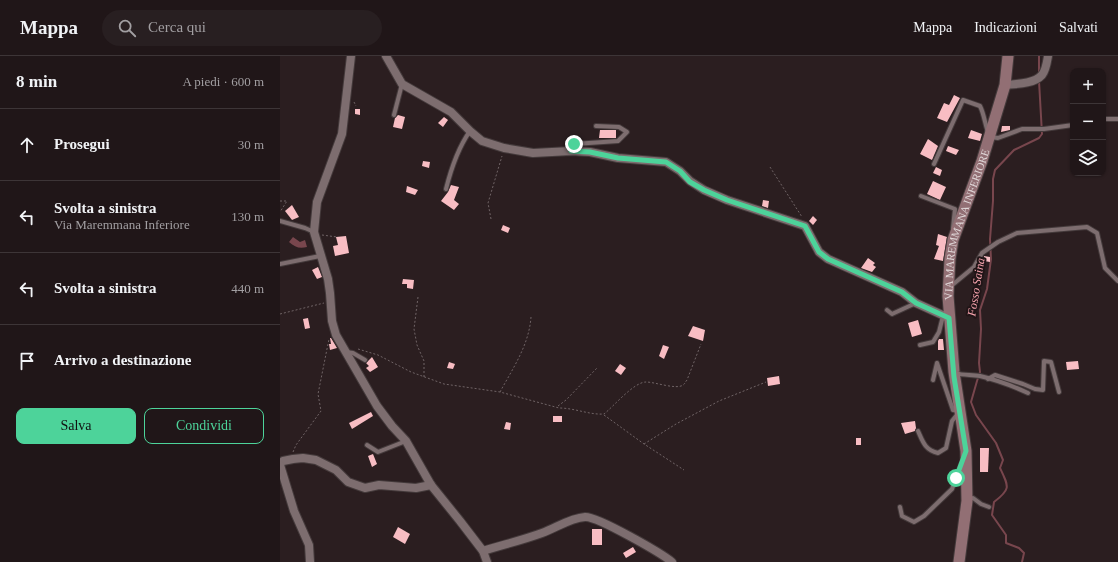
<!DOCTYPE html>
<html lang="it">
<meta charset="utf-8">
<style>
body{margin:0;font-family:"Times New Roman",serif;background:#281f21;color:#f1f3f6}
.controls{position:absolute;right:12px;top:12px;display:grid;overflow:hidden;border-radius:8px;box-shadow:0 1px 3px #0004}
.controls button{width:36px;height:36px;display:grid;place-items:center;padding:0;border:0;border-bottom:1px solid #3d3537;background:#201618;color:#f1f3f6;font:20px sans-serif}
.stop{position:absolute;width:12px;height:12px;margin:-9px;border:3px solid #4dd39a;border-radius:50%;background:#fff}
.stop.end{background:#4dd39a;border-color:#fff;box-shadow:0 1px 4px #0008}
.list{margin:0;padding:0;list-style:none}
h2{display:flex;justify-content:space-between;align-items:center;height:52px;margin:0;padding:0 16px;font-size:17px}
h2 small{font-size:13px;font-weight:400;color:#a29fa2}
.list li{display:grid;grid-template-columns:26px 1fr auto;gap:12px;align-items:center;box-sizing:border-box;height:72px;padding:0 16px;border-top:1px solid #3d3537}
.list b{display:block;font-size:15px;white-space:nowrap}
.list p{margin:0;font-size:13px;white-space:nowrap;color:#a29fa2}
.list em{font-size:13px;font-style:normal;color:#a29fa2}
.actions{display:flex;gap:8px;padding:12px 16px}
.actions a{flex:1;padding:9px 0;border:1px solid #4dd39a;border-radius:8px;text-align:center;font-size:14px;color:#4dd39a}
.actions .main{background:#4dd39a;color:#111}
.icon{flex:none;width:22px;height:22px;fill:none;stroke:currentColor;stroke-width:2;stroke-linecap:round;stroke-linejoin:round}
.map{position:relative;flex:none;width:838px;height:506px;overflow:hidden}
header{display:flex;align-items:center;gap:24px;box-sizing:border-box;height:56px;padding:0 20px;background:#201618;border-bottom:1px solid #3d3537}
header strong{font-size:19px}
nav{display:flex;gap:22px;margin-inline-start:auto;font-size:14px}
.search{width:280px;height:36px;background:#281f21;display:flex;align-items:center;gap:10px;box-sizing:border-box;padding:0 14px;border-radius:22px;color:#a29fa2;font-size:15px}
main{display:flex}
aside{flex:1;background:#201618}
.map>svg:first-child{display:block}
.water{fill:#78464d}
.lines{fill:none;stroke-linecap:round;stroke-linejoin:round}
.stream{stroke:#78464d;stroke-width:2}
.building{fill:#f8bdc3}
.lane-casing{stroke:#443a3b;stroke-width:6}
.street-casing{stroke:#443a3b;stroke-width:10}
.secondary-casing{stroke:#443a3b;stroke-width:13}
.path{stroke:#706466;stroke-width:1;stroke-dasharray:2 2;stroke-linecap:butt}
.lane{stroke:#7d6d6f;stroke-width:4}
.street{stroke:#7d6d6f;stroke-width:8}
.secondary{stroke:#926f74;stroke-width:11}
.route{stroke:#4dd39a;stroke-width:5}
.labels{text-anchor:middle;stroke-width:4;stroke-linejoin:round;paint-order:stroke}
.street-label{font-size:11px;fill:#e0d7d8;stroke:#211517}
.water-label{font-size:12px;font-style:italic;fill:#f7a4ae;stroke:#211517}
</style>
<header>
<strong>Mappa</strong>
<div class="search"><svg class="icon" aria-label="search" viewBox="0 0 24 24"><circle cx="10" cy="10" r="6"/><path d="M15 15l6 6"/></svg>Cerca qui</div>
<nav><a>Mappa</a><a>Indicazioni</a><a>Salvati</a></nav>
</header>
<main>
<aside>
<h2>8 min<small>A piedi · 600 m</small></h2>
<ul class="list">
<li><svg class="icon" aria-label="ahead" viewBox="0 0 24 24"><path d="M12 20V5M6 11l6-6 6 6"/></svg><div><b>Prosegui</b></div><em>30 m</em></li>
<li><svg class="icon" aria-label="left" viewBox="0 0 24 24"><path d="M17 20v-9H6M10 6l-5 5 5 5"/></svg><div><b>Svolta a sinistra</b><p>Via Maremmana Inferiore</p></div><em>130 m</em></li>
<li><svg class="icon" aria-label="left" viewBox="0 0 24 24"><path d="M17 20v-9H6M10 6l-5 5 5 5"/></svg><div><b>Svolta a sinistra</b></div><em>440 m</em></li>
<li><svg class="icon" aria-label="arrive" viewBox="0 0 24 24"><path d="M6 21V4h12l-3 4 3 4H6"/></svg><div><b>Arrivo a destinazione</b></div></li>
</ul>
<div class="actions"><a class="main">Salva</a><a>Condividi</a></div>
</aside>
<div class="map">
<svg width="838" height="506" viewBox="0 0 838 506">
<rect width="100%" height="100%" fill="#2b1e20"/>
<!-- water -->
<path class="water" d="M13 181 20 186 25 184 27 191C19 193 15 191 9 186Z"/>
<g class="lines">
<!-- stream -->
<g class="stream">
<polyline points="759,0 759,17"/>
<path d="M742 506 744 497 739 492 726 487V479L712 459 714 446C731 433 729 431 720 412L723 404 716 387 696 359 691 346 697 325 700 316 699 307 701 273 700 254 707 233 711 203 710 183 713 145V123L715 114 734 94 759 82 762 78 759 25"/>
</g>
</g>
<!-- building -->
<g class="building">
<polygon points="674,39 680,42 667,66 657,62 664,47 669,49"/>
<polygon points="75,53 80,53 80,59 75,58"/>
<polygon points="118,59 125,61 122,73 113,71 115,62"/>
<polygon points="164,61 168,64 163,71 158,67"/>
<polygon points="722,70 730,70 730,74 721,76"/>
<polygon points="320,74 336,74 336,82 319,82"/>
<polygon points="691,74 702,78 700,85 688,82"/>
<polygon points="648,83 658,90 652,104 640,98"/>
<polygon points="668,90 679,94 676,99 666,95"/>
<polygon points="143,105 150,106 149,112 142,110"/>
<polygon points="656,111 662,114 660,120 653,117"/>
<polygon points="653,125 666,131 660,144 647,138"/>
<polygon points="171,129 179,131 174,144 179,148 174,154 161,145 168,136"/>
<polygon points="127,130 138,134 135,139 126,136"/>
<polygon points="483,144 489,145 488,152 482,150"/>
<polygon points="12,149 19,161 12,164 5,155"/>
<polygon points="533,160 537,164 533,169 529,165"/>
<polygon points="223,169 230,172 228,177 221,174"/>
<polygon points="658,178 667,181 663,205 654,203 659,190 656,189"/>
<polygon points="66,180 69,197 55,200 53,190 58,189 56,181"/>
<polygon points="704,200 710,201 710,206 704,205"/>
<polygon points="588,202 595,207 593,209 596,211 592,216 581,212"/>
<polygon points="38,211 42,221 37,223 32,214"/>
<polygon points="123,223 134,224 133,233 127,232 127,228 122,228"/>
<polygon points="28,262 30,272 25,273 23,263"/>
<polygon points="638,264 642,278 632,281 628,267"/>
<polygon points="413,270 425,274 423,285 408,280"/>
<polygon points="50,282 51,282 57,292 50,294 49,288 51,288"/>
<polygon points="659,283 663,283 664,294 658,294 658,285"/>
<polygon points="383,289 389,291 384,303 379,300"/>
<polygon points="92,301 98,311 90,316 86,312 89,310 86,307"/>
<polygon points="798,305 799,313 787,314 786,306"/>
<polygon points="169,306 175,308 173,313 167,312"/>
<polygon points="340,308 346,312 341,319 335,315"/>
<polygon points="499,320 500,328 488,330 487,322"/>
<polygon points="91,356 93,360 72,373 69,367"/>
<rect x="273" y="360" width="9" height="6"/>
<polygon points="635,365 636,372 635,375 625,378 621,367"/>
<polygon points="226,366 231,367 230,374 224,373"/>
<rect x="576" y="382" width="5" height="7"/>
<polygon points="700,392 709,392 708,416 700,416"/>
<polygon points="93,398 97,408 92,411 88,400"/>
<polygon points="118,471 130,478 125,488 113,481"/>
<rect x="312" y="473" width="10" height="16"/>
<polygon points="353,491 356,496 346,502 343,497"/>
</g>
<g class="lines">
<defs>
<g id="lane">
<polyline points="114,59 122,28"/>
<polyline points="823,63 838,63"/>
<polyline points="291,95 290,90 294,88 338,85 347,76 339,71 316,70"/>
<path d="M654 108 683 44 700 50C705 60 705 71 710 81L718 82 742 73H764L793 69"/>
<path d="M166 133C171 113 178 92 190 75"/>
<polyline points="641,140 675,153 673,172"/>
<polyline points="0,165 25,172 34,176"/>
<polyline points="0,208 40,200"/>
<polyline points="671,230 694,211 702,197 718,186 737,177 807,171 817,177 825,212 838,225"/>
<polyline points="607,254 612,258 636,247"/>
<polyline points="640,289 653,286 659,276 663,260"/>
<polyline points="66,296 73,297 85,304"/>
<path d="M676 317C684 320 692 318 700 320 717 324 733 330 748 337"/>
<polyline points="708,323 715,319 743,328 755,333 763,334 764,305 771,306 779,336"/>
<path d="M638 375C643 386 645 394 658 397L666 392 672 365 680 355 673 354 657 307 653 324"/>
<polyline points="87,389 98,396 126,385"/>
<polyline points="688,444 693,442 701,448 709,451"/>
<polyline points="620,451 622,460 634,466 644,460 672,433 682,406"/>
</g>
<g id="street">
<polyline points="71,0 62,78 37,146 34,176 48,223 50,237 52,265 56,279 97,350 112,370 126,385 151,429 180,465 203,495 207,506"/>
<polyline points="106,0 122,28 171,56 190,75 202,85 224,92 253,97 291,95 310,96 338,102 386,106 400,115 410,125 424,134 447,144 525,170 539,196 548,203 622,236 636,247 669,262"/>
<path d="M725 29C736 28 754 28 762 19 766 14 767 6 768 0"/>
<polyline points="0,408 3,405 13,403 23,402 36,404 56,414 68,426 85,432 99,429 136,432 151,429"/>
<polyline points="0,409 14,455 29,489 30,506"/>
<path d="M203 495C222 489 243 484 262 477 276 472 290 462 305 461 317 460 381 497 392 506"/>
</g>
<g id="secondary">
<path id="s1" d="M679 506 687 445 686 395 674 316 668 240 670 203 673 184 702 105 725 29 728 0"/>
</g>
</defs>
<!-- lane casing -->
<use href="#lane" class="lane-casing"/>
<!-- street casing -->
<use href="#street" class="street-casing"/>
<!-- secondary casing -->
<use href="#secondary" class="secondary-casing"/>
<!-- path -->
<g class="path">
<polyline points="74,46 76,50"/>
<polyline points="490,111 522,161"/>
<polyline points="0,145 7,145 0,156"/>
<polyline points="211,163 208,147 222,100"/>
<polyline points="42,179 57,181"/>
<polyline points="138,241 134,273 137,289 144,305 144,321"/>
<polyline points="0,258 44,247"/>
<path d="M78 293 98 299 131 316 164 328 220 336 279 352C295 352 309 359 324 358 334 350 354 326 366 326 375 326 397 334 403 329 405 328 405 326 407 324L421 288"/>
<path d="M220 336C233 312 249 289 251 261"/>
<polyline points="278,350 286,344 317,312"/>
<polyline points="324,359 364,388 404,414"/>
<polyline points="364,388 396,368 439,345 486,326"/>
<polyline points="13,396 16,389 41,355 38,338 49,283"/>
</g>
<!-- lane -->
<use href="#lane" class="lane"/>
<!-- street -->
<use href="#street" class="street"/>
<!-- secondary -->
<use href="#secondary" class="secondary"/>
</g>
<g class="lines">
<!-- route -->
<polyline class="route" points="294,88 290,90 291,95 310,96 338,102 386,106 400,115 410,126 424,134 447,144 525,170 539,196 548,203 622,236 636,247 669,262 674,321 686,395 676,422"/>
</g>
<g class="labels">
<!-- street labels -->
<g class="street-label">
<text dy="4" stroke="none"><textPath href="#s1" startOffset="342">VIA MAREMMANA INFERIORE</textPath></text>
</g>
<!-- water labels -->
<g class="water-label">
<text transform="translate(696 231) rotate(-81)" y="4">Fosso Saina</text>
</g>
</g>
</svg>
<div class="controls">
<button>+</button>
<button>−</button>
<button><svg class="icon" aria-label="layers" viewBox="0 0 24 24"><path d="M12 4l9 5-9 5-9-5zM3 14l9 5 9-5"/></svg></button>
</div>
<div class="stop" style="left:676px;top:422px"></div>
<div class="stop end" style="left:294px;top:88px"></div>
</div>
</main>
